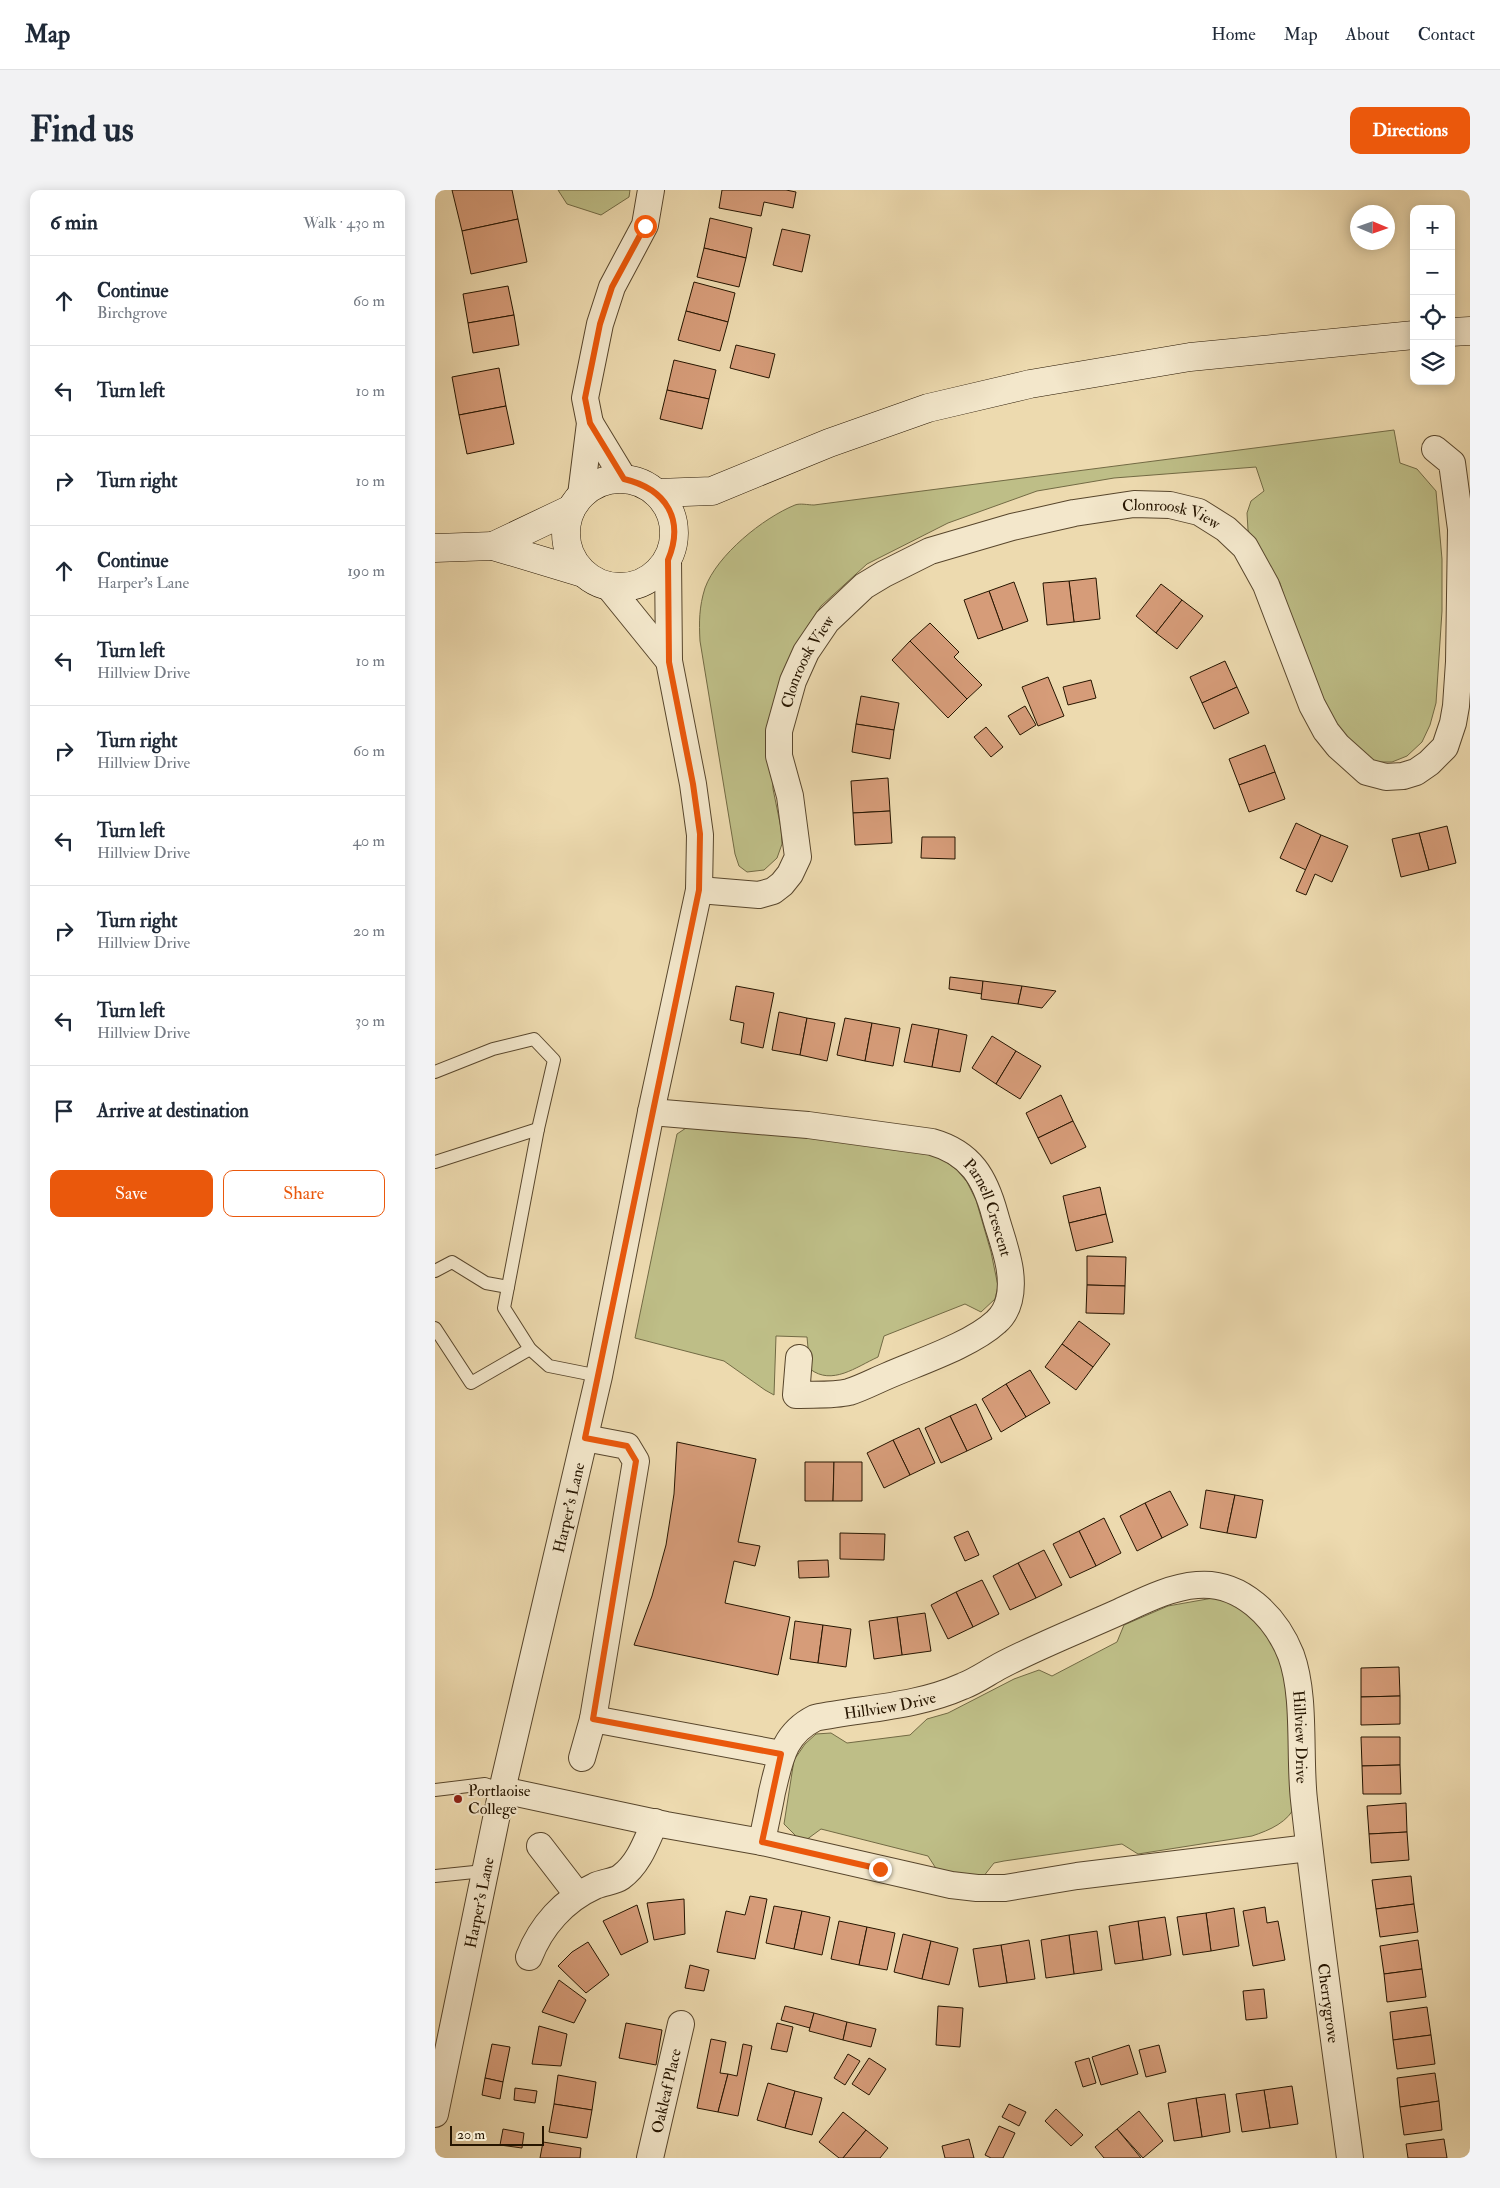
<!DOCTYPE html>
<meta charset="utf-8">
<style>
body{margin:0;font-family:"IM FELL Double Pica",serif;background:#f2f2f3;color:#1f2937}
.controls{position:absolute;right:15px;top:15px;display:grid;overflow:hidden;border-radius:10px;box-shadow:0 2px 12px #0003}
.controls button{width:45px;height:45px;display:grid;place-items:center;padding:0;border:0;border-bottom:1px solid #e0e1e3;background:#fff;color:#1f2937;font:25px sans-serif}
.compass{position:absolute;left:915px;top:15px;width:45px;height:45px;border-radius:50%;background:#fff;box-shadow:0 2px 12px #0003;rotate:92deg}
.scale{position:absolute;left:15px;bottom:12px;width:94px;box-sizing:border-box;padding-left:5px;border:2px solid #261500;border-top:0;font-size:14px;line-height:18px;white-space:nowrap;color:#261500;-webkit-text-stroke:4px #f3e7cb;paint-order:stroke}
.stop{position:absolute;width:15px;height:15px;margin:-11px;border:4px solid #ea580c;border-radius:50%;background:#fff}
.stop.end{background:#ea580c;border-color:#fff;box-shadow:0 1px 5px #0008}
.list{margin:0;padding:0;list-style:none}
h2{display:flex;justify-content:space-between;align-items:center;height:65px;margin:0;padding:0 20px;font-size:21px}
h2 small{font-size:16px;font-weight:400;color:#747a83}
.list li{display:grid;grid-template-columns:32px 1fr auto;gap:15px;align-items:center;box-sizing:border-box;height:90px;padding:0 20px;border-top:1px solid #e0e1e3}
.list b{display:block;font-size:19px;white-space:nowrap}
.list p{margin:0;font-size:16px;white-space:nowrap;color:#747a83}
.list em{font-size:16px;font-style:normal;color:#747a83}
.actions{display:flex;gap:10px;padding:15px 20px}
.actions a{flex:1;padding:11px 0;border:1px solid #ea580c;border-radius:10px;text-align:center;font-size:18px;color:#ea580c}
.actions .main{background:#ea580c;color:#fff}
.icon{flex:none;width:28px;height:28px;fill:none;stroke:currentColor;stroke-width:2;stroke-linecap:round;stroke-linejoin:round}
.map{position:relative;flex:none;width:1035px;height:1968px;overflow:hidden;border-radius:10px}
header{display:flex;align-items:center;gap:30px;box-sizing:border-box;height:70px;padding:0 25px;background:#fff;border-bottom:1px solid #e0e1e3}
header strong{font-size:24px}
nav{display:flex;gap:28px;margin-inline-start:auto;font-size:18px}
.intro{display:flex;align-items:center;justify-content:space-between;box-sizing:border-box;height:120px;padding:0 30px}
h1{margin:0;font-size:35px}
.button{padding:12px 22px;border-radius:10px;background:#ea580c;color:#fff;font-size:18px;font-weight:700}
main{display:flex;gap:30px;padding:0 30px}
aside{flex:1;background:#fff;border-radius:10px;box-shadow:0 2px 12px #0003}
.map>svg:first-child{display:block}
.green{fill:#bebe87;stroke:#726a44}
.building{fill:#d69c79;stroke:#261500}
.lines{fill:none;stroke-linecap:round;stroke-linejoin:round}
.lane-casing{stroke:#58462c;stroke-width:14}
.street-casing{stroke:#58462c;stroke-width:28}
.secondary-casing{stroke:#261500;stroke-width:29}
.lane{stroke:#f3e7cb;stroke-width:12}
.street{stroke:#f3e7cb;stroke-width:26}
.secondary{stroke:#f3e7cb;stroke-width:28}
.route{stroke:#ea580c;stroke-width:6}
.poi-dot{fill:#8f2418;stroke:#f3e7cb;stroke-width:2}
.labels{text-anchor:middle;stroke-width:4;stroke-linejoin:round;paint-order:stroke}
.street-label{font-size:16px;fill:#261500;stroke:#f3e7cb}
.poi-label{font-size:16px;fill:#261500;stroke:#f3e7cb;text-anchor:start}
</style>
<header>
<strong>Map</strong>
<nav><a>Home</a><a>Map</a><a>About</a><a>Contact</a></nav>
</header>
<div class="intro"><h1>Find us</h1><a class="button">Directions</a></div>
<main>
<aside>
<h2>6 min<small>Walk · 430 m</small></h2>
<ul class="list">
<li><svg class="icon" aria-label="ahead" viewBox="0 0 24 24"><path d="M12 20V5M6 11l6-6 6 6"/></svg><div><b>Continue</b><p>Birchgrove</p></div><em>60 m</em></li>
<li><svg class="icon" aria-label="left" viewBox="0 0 24 24"><path d="M17 20v-9H6M10 6l-5 5 5 5"/></svg><div><b>Turn left</b></div><em>10 m</em></li>
<li><svg class="icon" aria-label="right" viewBox="0 0 24 24"><path d="M7 20v-9h11M14 6l5 5-5 5"/></svg><div><b>Turn right</b></div><em>10 m</em></li>
<li><svg class="icon" aria-label="ahead" viewBox="0 0 24 24"><path d="M12 20V5M6 11l6-6 6 6"/></svg><div><b>Continue</b><p>Harper's Lane</p></div><em>190 m</em></li>
<li><svg class="icon" aria-label="left" viewBox="0 0 24 24"><path d="M17 20v-9H6M10 6l-5 5 5 5"/></svg><div><b>Turn left</b><p>Hillview Drive</p></div><em>10 m</em></li>
<li><svg class="icon" aria-label="right" viewBox="0 0 24 24"><path d="M7 20v-9h11M14 6l5 5-5 5"/></svg><div><b>Turn right</b><p>Hillview Drive</p></div><em>60 m</em></li>
<li><svg class="icon" aria-label="left" viewBox="0 0 24 24"><path d="M17 20v-9H6M10 6l-5 5 5 5"/></svg><div><b>Turn left</b><p>Hillview Drive</p></div><em>40 m</em></li>
<li><svg class="icon" aria-label="right" viewBox="0 0 24 24"><path d="M7 20v-9h11M14 6l5 5-5 5"/></svg><div><b>Turn right</b><p>Hillview Drive</p></div><em>20 m</em></li>
<li><svg class="icon" aria-label="left" viewBox="0 0 24 24"><path d="M17 20v-9H6M10 6l-5 5 5 5"/></svg><div><b>Turn left</b><p>Hillview Drive</p></div><em>30 m</em></li>
<li><svg class="icon" aria-label="arrive" viewBox="0 0 24 24"><path d="M6 21V4h12l-3 4 3 4H6"/></svg><div><b>Arrive at destination</b></div></li>
</ul>
<div class="actions"><a class="main">Save</a><a>Share</a></div>
</aside>
<div class="map">
<svg width="1035" height="1968" viewBox="0 0 1035 1968">
<rect width="100%" height="100%" fill="#eddaaf"/>
<filter id="stains"><feTurbulence type="fractalNoise" baseFrequency=".004" numOctaves="4"/><feColorMatrix values="0 0 0 0 .2 0 0 0 0 .09 0 0 0 0 .02 0 0 0 .5 -.17"/></filter>
<radialGradient id="worn" r=".72"><stop offset=".6" stop-color="#630" stop-opacity="0"/><stop offset="1" stop-color="#630" stop-opacity=".3"/></radialGradient>
<!-- green -->
<g class="green">
<polygon points="123,0 195,0 194,7 166,25 132,14"/>
<path d="M959 240 965 273 982 279 1001 301 1007 369V421L1001 513 995 535 987 552 972 566 957 572H940L909 549 870 474 845 393 830 367 819 354 813 340 812 323 816 311 829 301 821 277 679 288 602 301 513 333 432 374 386 416 359 457 342 506 336 544 338 599 346 638 347 654 342 668 329 680 312 682 304 676 300 664 265 451C264 432 264 417 270 398 282 365 328 328 360 315 365 313 373 315 379 315Z"/>
<path d="M251 938 440 951 485 958 507 969 522 980 532 992 541 1010 556 1062 563 1096 560 1109 546 1122 530 1114 449 1146 443 1167C421 1177 397 1196 375 1179L372 1147 341 1146 339 1205 330 1200 289 1171 200 1148 242 944Z"/>
<path d="M778 1408 797 1412 818 1427 837 1451 854 1492 861 1614C854 1632 835 1640 817 1646L703 1664 687 1654 569 1671 559 1673 548 1687 502 1680 493 1666 386 1639 371 1650 362 1647 349 1634 359 1570 370 1554 381 1544 396 1543 412 1553 475 1545 492 1529 513 1523 579 1489 604 1480 617 1486 682 1452 689 1435 733 1416Z"/>
</g>
<!-- building -->
<g class="building">
<polygon points="17,0 77,0 83,29 27,41"/>
<polygon points="287,0 351,0 361,2 358,18 329,12 326,26 284,18"/>
<polygon points="275,28 317,38 311,68 269,58"/>
<polygon points="83,29 92,72 36,84 27,41"/>
<polygon points="347,39 375,45 367,82 338,75"/>
<polygon points="269,58 311,68 304,97 262,87"/>
<polygon points="259,92 300,103 293,132 251,121"/>
<polygon points="73,96 79,125 33,133 28,104"/>
<polygon points="251,121 293,132 285,161 243,150"/>
<polygon points="79,125 84,155 38,163 33,133"/>
<polygon points="301,155 340,164 334,188 295,178"/>
<polygon points="239,170 281,180 274,209 232,200"/>
<polygon points="64,178 71,216 24,225 17,187"/>
<polygon points="232,200 274,209 267,239 225,229"/>
<polygon points="71,216 79,254 32,264 24,225"/>
<polygon points="661,388 665,429 639,432 634,391"/>
<polygon points="634,391 639,432 612,435 608,393"/>
<polygon points="579,392 593,431 568,440 554,401"/>
<polygon points="726,394 747,410 721,443 701,426"/>
<polygon points="554,401 568,440 543,449 529,410"/>
<polygon points="747,410 768,426 742,459 721,443"/>
<polygon points="495,433 524,462 519,467 547,495 532,509 475,451"/>
<polygon points="475,451 532,509 513,528 457,470"/>
<polygon points="790,471 802,497 767,513 755,487"/>
<polygon points="613,487 629,526 603,536 587,497"/>
<polygon points="656,490 661,508 633,515 628,497"/>
<polygon points="802,497 814,523 779,539 767,513"/>
<polygon points="426,506 464,513 459,540 421,534"/>
<polygon points="590,516 601,535 585,545 573,526"/>
<polygon points="421,534 459,540 455,569 417,562"/>
<polygon points="551,537 568,557 556,567 539,547"/>
<polygon points="830,555 840,582 804,595 794,569"/>
<polygon points="840,582 850,609 814,622 804,595"/>
<polygon points="453,588 455,621 418,623 416,591"/>
<polygon points="455,621 457,653 420,655 418,623"/>
<polygon points="861,633 886,645 871,680 845,668"/>
<polygon points="1012,636 1021,673 994,680 984,643"/>
<polygon points="984,643 994,680 966,687 957,649"/>
<polygon points="886,645 913,656 897,692 880,684 871,705 861,701"/>
<polygon points="487,647 520,647 520,669 486,668"/>
<polygon points="515,787 548,791 547,804 514,799"/>
<polygon points="548,791 587,796 583,814 546,809"/>
<polygon points="301,796 339,803 328,858 306,853 309,833 295,830"/>
<polygon points="587,796 621,801 607,818 583,814"/>
<polygon points="344,822 372,828 365,865 337,860"/>
<polygon points="372,828 400,833 392,871 365,865"/>
<polygon points="410,828 437,833 430,871 402,865"/>
<polygon points="437,833 465,838 458,876 430,871"/>
<polygon points="477,834 504,839 497,877 469,872"/>
<polygon points="504,839 532,845 525,882 497,877"/>
<polygon points="557,846 581,861 561,894 537,878"/>
<polygon points="581,861 606,876 585,909 561,894"/>
<polygon points="626,905 638,931 603,948 591,923"/>
<polygon points="638,931 651,957 616,974 603,948"/>
<polygon points="665,997 671,1024 634,1033 628,1006"/>
<polygon points="671,1024 678,1052 641,1061 634,1033"/>
<polygon points="652,1066 691,1067 690,1096 652,1095"/>
<polygon points="652,1095 690,1096 689,1124 651,1123"/>
<polygon points="644,1131 675,1154 658,1177 627,1154"/>
<polygon points="627,1154 658,1177 641,1200 610,1177"/>
<polygon points="595,1180 615,1213 591,1227 571,1194"/>
<polygon points="571,1194 591,1227 566,1242 547,1209"/>
<polygon points="541,1214 557,1249 532,1261 515,1226"/>
<polygon points="515,1226 532,1261 506,1273 490,1238"/>
<polygon points="484,1238 500,1273 475,1285 458,1250"/>
<polygon points="458,1250 475,1285 449,1298 432,1263"/>
<polygon points="242,1252 321,1269 303,1352 325,1356 320,1376 299,1371 290,1413 355,1427 343,1485 199,1455 217,1406 231,1355 239,1304"/>
<polygon points="370,1272 399,1272 398,1311 370,1311"/>
<polygon points="399,1272 427,1272 427,1311 398,1311"/>
<polygon points="771,1300 800,1305 792,1343 765,1338"/>
<polygon points="735,1301 753,1335 727,1348 710,1313"/>
<polygon points="800,1305 828,1310 821,1348 792,1343"/>
<polygon points="710,1313 727,1348 702,1361 685,1326"/>
<polygon points="669,1328 686,1363 661,1376 644,1341"/>
<polygon points="533,1341 544,1365 530,1371 519,1347"/>
<polygon points="644,1341 661,1376 635,1388 618,1354"/>
<polygon points="405,1343 450,1344 449,1370 405,1369"/>
<polygon points="609,1360 627,1395 601,1408 583,1373"/>
<polygon points="393,1370 394,1387 364,1388 363,1371"/>
<polygon points="583,1373 601,1408 575,1420 558,1386"/>
<polygon points="547,1390 564,1424 538,1437 521,1402"/>
<polygon points="521,1402 538,1437 513,1449 496,1415"/>
<polygon points="490,1423 496,1461 467,1465 462,1427"/>
<polygon points="462,1427 467,1465 439,1469 434,1431"/>
<polygon points="360,1431 388,1435 383,1473 355,1469"/>
<polygon points="388,1435 416,1439 411,1477 383,1473"/>
<polygon points="964,1477 965,1506 926,1507 926,1478"/>
<polygon points="965,1506 965,1534 926,1535 926,1507"/>
<polygon points="926,1547 965,1547 965,1575 927,1576"/>
<polygon points="965,1575 966,1604 928,1604 927,1576"/>
<polygon points="971,1613 972,1642 934,1644 932,1616"/>
<polygon points="972,1642 974,1670 936,1673 934,1644"/>
<polygon points="976,1686 979,1714 941,1719 937,1690"/>
<polygon points="315,1706 332,1709 320,1769 282,1762 291,1721 310,1725"/>
<polygon points="249,1709 250,1744 219,1750 212,1713"/>
<polygon points="979,1714 983,1742 945,1747 941,1719"/>
<polygon points="202,1715 213,1752 186,1765 168,1731"/>
<polygon points="339,1716 367,1721 359,1759 331,1753"/>
<polygon points="830,1717 832,1733 843,1731 850,1770 818,1776 808,1721"/>
<polygon points="799,1718 804,1756 776,1761 771,1723"/>
<polygon points="367,1721 395,1727 387,1765 359,1759"/>
<polygon points="771,1723 776,1761 748,1765 742,1727"/>
<polygon points="730,1727 736,1765 708,1770 703,1731"/>
<polygon points="404,1731 432,1737 424,1775 396,1769"/>
<polygon points="703,1731 708,1770 680,1774 674,1736"/>
<polygon points="432,1737 460,1743 452,1780 424,1775"/>
<polygon points="662,1741 667,1780 639,1784 634,1745"/>
<polygon points="468,1744 496,1751 487,1789 459,1782"/>
<polygon points="634,1745 639,1784 611,1788 606,1750"/>
<polygon points="594,1750 600,1789 572,1793 566,1755"/>
<polygon points="983,1750 987,1779 949,1784 945,1756"/>
<polygon points="496,1751 523,1758 514,1795 487,1789"/>
<polygon points="153,1752 174,1785 151,1803 123,1776 137,1762"/>
<polygon points="566,1755 572,1793 544,1797 538,1759"/>
<polygon points="255,1775 274,1780 269,1801 250,1798"/>
<polygon points="987,1779 991,1807 952,1812 949,1784"/>
<polygon points="124,1790 151,1810 139,1833 107,1822"/>
<polygon points="829,1799 832,1828 811,1830 808,1801"/>
<polygon points="350,1816 379,1823 375,1838 346,1830"/>
<polygon points="503,1816 528,1818 525,1857 501,1855"/>
<polygon points="992,1817 996,1845 958,1850 955,1822"/>
<polygon points="379,1823 412,1832 408,1850 374,1841"/>
<polygon points="412,1832 441,1839 436,1857 408,1850"/>
<polygon points="191,1833 227,1840 221,1875 184,1868"/>
<polygon points="342,1833 358,1837 352,1862 336,1859"/>
<polygon points="104,1836 132,1844 126,1876 97,1874"/>
<polygon points="996,1845 1000,1874 962,1879 958,1850"/>
<polygon points="276,1849 291,1852 285,1883 293,1884 283,1922 262,1918"/>
<polygon points="57,1854 75,1857 68,1892 50,1888"/>
<polygon points="308,1854 317,1856 303,1926 283,1922 293,1884 302,1886"/>
<polygon points="694,1855 703,1884 666,1895 657,1867"/>
<polygon points="724,1855 731,1882 711,1887 704,1860"/>
<polygon points="413,1864 425,1871 410,1895 399,1888"/>
<polygon points="434,1868 451,1879 434,1905 417,1894"/>
<polygon points="654,1868 661,1893 648,1897 640,1872"/>
<polygon points="1000,1883 1004,1911 965,1917 962,1888"/>
<polygon points="123,1885 161,1892 157,1920 119,1914"/>
<polygon points="50,1888 68,1892 65,1909 47,1905"/>
<polygon points="333,1893 360,1901 350,1938 322,1930"/>
<polygon points="857,1896 863,1934 835,1938 829,1900"/>
<polygon points="80,1898 102,1901 100,1913 79,1910"/>
<polygon points="829,1900 835,1938 807,1942 801,1904"/>
<polygon points="360,1901 387,1908 377,1945 350,1938"/>
<polygon points="790,1904 795,1942 767,1947 761,1908"/>
<polygon points="761,1908 767,1947 739,1951 733,1913"/>
<polygon points="1004,1911 1007,1940 969,1945 965,1917"/>
<polygon points="119,1914 157,1920 152,1948 114,1942"/>
<polygon points="574,1914 591,1922 584,1936 567,1927"/>
<polygon points="621,1919 648,1945 636,1956 610,1931"/>
<polygon points="704,1921 728,1951 708,1968 682,1939"/>
<polygon points="408,1922 431,1940 408,1968 404,1968 384,1952"/>
<polygon points="564,1936 580,1943 568,1968 556,1968 550,1965"/>
<polygon points="68,1939 89,1943 87,1958 65,1955"/>
<polygon points="682,1939 706,1968 669,1968 660,1957"/>
<polygon points="431,1940 453,1958 445,1968 408,1968"/>
<polygon points="534,1949 539,1968 510,1968 507,1956"/>
<polygon points="1009,1949 1012,1968 973,1968 971,1954"/>
<polygon points="108,1952 146,1958 145,1968 105,1968"/>
</g>
<g class="lines">
<defs>
<g id="lane">
<polyline points="0,882 58,859 99,849 119,870 103,939 69,1118 95,1159 114,1176 164,1186"/>
<polyline points="0,972 103,939"/>
<polyline points="0,1081 17,1072 51,1093 73,1097"/>
<polyline points="0,1138 36,1193 95,1159"/>
<polyline points="0,1600 50,1594 67,1600"/>
<polyline points="0,1686 49,1681"/>
</g>
<g id="street">
<polyline points="155,233 189,289"/>
<polyline points="146,305 155,233 150,208 165,134 177,97 210,35 216,0"/>
<polyline points="174,397 234,471"/>
<path id="s1" d="M264 700 324 705 338 701 347 694 355 684 363 667 355 606 344 566V541L358 491 371 462 392 431 429 396 449 384 495 361 577 337 639 323 699 314 735 315 764 322 791 339 810 357 831 395 877 515 891 541 903 556 932 582 951 587 968 586 981 582 994 573 1010 557 1018 533 1021 516 1024 472 1026 339 1017 273 1000 259"/>
<path id="s2" d="M216 922 373 935 497 952C536 963 550 988 560 1025 567 1051 581 1082 574 1110 572 1118 568 1126 561 1132 536 1155 484 1172 452 1186 440 1191 427 1198 414 1202 398 1206 377 1204 361 1205L364 1168"/>
<polyline points="150,1248 192,1256 201,1271 158,1529"/>
<polyline points="147,1568 158,1529 346,1564"/>
<polyline points="67,1600 231,1635 327,1652 516,1695 542,1698 570,1698 642,1686 874,1658"/>
<path id="s3" d="M327 1652C330 1635 334 1619 337 1602 345 1570 348 1544 380 1528 430 1518 481 1517 528 1496 541 1491 552 1483 565 1476 603 1456 644 1440 684 1422 708 1411 735 1397 762 1395 806 1391 841 1427 856 1465 871 1506 864 1566 869 1610 882 1730 899 1849 915 1968"/>
<polyline points="105,1656 142,1704"/>
<path d="M94 1767C106 1736 129 1710 160 1696 168 1692 179 1692 186 1687 204 1674 211 1652 220 1632"/>
<path id="s4" d="M0 1924 67 1600 164 1186 216 922 264 700 265 645 258 594 234 471 233 370"/>
<path id="s5" d="M215 1968 246 1834"/>
</g>
<g id="secondary">
<polyline points="1016,142 1035,141"/>
<circle cx="185" cy="343" r="54"/>
<polyline points="222,303 277,301 394,253 493,218 595,194 755,167 979,145"/>
<polyline points="58,356 136,319"/>
<polyline points="0,358 58,356 145,382"/>
</g>
</defs>
<!-- lane casing -->
<use href="#lane" class="lane-casing"/>
<!-- street casing -->
<use href="#street" class="street-casing"/>
<!-- secondary casing -->
<use href="#secondary" class="secondary-casing"/>
<!-- lane -->
<use href="#lane" class="lane"/>
<!-- street -->
<use href="#street" class="street"/>
<!-- secondary -->
<use href="#secondary" class="secondary"/>
</g>
<g class="lines">
<!-- route -->
<path class="route" d="M210 36 177 97 165 134 150 208 155 233 189 289C231 299 250 329 233 370L234 472 258 594 265 644 264 700 150 1248 192 1256 201 1271 158 1529 346 1564 327 1652 445 1679"/>
</g>
<!-- markers -->
<circle class="poi-dot" cx="23" cy="1609" r="5"/>
<g class="labels">
<!-- street labels -->
<g class="street-label">
<text dy="6" stroke="none"><textPath href="#s1" startOffset="741">Clonroosk View</textPath></text>
<text dy="6" stroke="none"><textPath href="#s1" startOffset="321">Clonroosk View</textPath></text>
<text dy="6" stroke="none"><textPath href="#s2" startOffset="375">Parnell Crescent</textPath></text>
<text dy="6" stroke="none"><textPath href="#s4" startOffset="621">Harper's Lane</textPath></text>
<text dy="6" stroke="none"><textPath href="#s3" startOffset="216">Hillview Drive</textPath></text>
<text dy="6" stroke="none"><textPath href="#s3" startOffset="756">Hillview Drive</textPath></text>
<text dy="6" stroke="none"><textPath href="#s4" startOffset="216">Harper's Lane</textPath></text>
<text dy="6" stroke="none"><textPath href="#s3" startOffset="1024">Cherrygrove</textPath></text>
<text dy="6" stroke="none"><textPath href="#s5" startOffset="69">Oakleaf Place</textPath></text>
</g>
<!-- poi labels -->
<g class="poi-label">
<text x="33" y="1606">Portlaoise<tspan x="33" dy="18">College</tspan></text>
</g>
</g>
<rect width="100%" height="100%" filter="url(#stains)"/>
<rect width="100%" height="100%" fill="url(#worn)"/>
</svg>
<div class="controls">
<button>+</button>
<button>−</button>
<button><svg class="icon" aria-label="locate" viewBox="0 0 24 24"><circle cx="12" cy="12" r="6"/><path d="M12 2v4M12 18v4M2 12h4M18 12h4"/></svg></button>
<button><svg class="icon" aria-label="layers" viewBox="0 0 24 24"><path d="M12 4l9 5-9 5-9-5zM3 14l9 5 9-5"/></svg></button>
</div>
<svg class="compass" viewBox="-18 -18 36 36"><path d="M0-13l5 13h-10z" fill="#e53935"/><path d="M0 13l5-13h-10z" fill="#747a83"/></svg>
<div class="scale">20 m</div>
<div class="stop" style="left:210px;top:36px"></div>
<div class="stop end" style="left:445px;top:1679px"></div>
</div>
</main>
